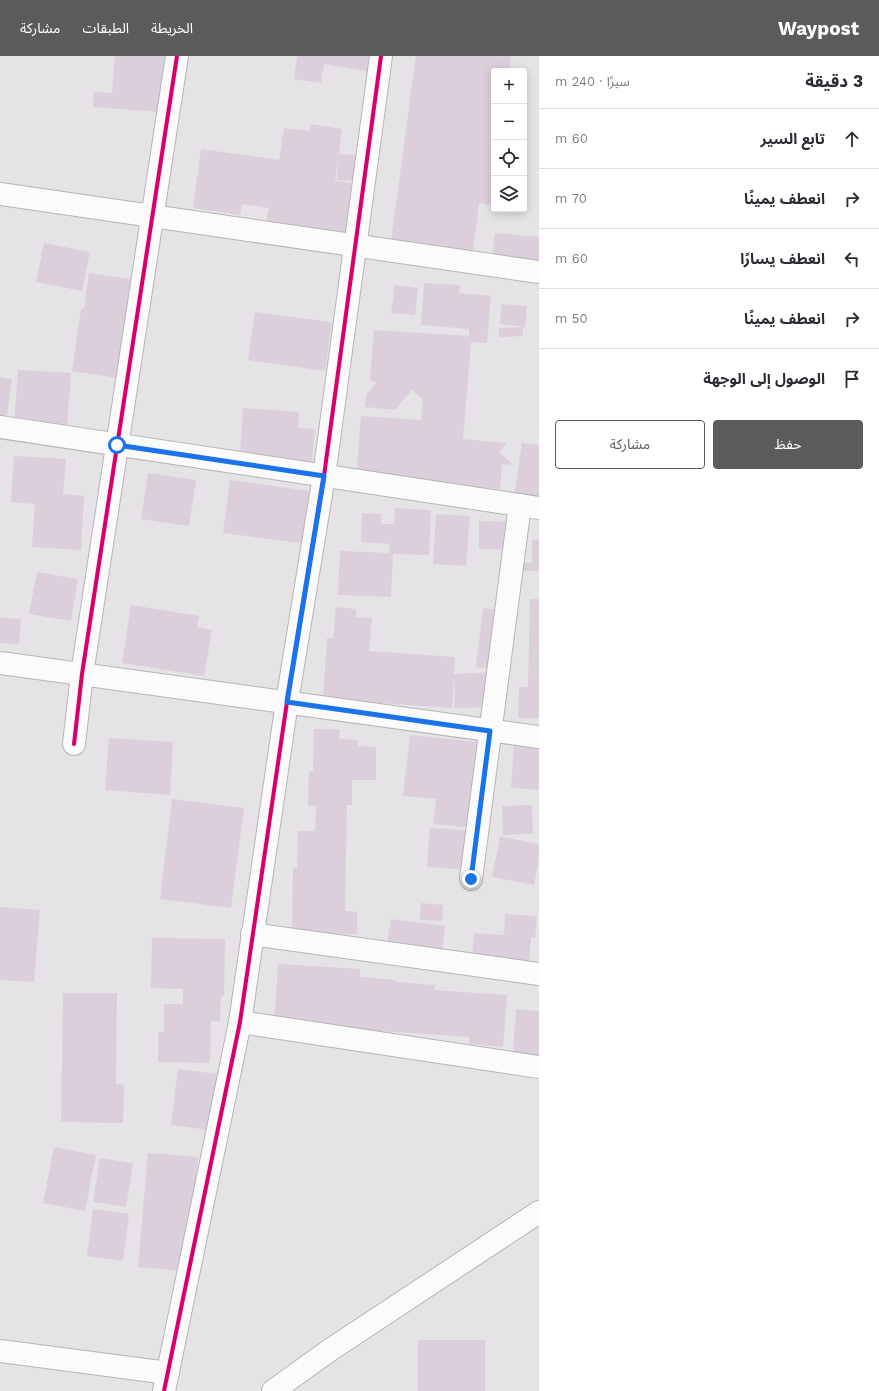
<!DOCTYPE html>
<html lang="ar">
<meta charset="utf-8">
<style>
body{margin:0;font-family:"Work Sans","Noto Sans Arabic",sans-serif;background:#f2f2f3;color:#2b2b33;direction:rtl}
.controls{position:absolute;right:12px;top:12px;display:grid;overflow:hidden;border-radius:4px;box-shadow:0 2px 10px #0003}
.controls button{width:36px;height:36px;display:grid;place-items:center;padding:0;border:0;border-bottom:1px solid #e1e1e2;background:#fff;color:#2b2b33;font:20px sans-serif}
.stop{position:absolute;width:12px;height:12px;margin:-9px;border:3px solid #1a73e8;border-radius:50%;background:#fff}
.stop.end{background:#1a73e8;border-color:#fff;box-shadow:0 1px 4px #0008}
.list{margin:0;padding:0;list-style:none}
h2{display:flex;justify-content:space-between;align-items:center;height:52px;margin:0;padding:0 16px;font-size:17px}
h2 small{font-size:13px;font-weight:400;color:#7c7c81}
.list li{display:grid;grid-template-columns:26px 1fr auto;gap:12px;align-items:center;box-sizing:border-box;height:60px;padding:0 16px;border-top:1px solid #e1e1e2}
.list b{display:block;font-size:15px;white-space:nowrap}
.list em{font-size:13px;font-style:normal;color:#7c7c81}
.actions{display:flex;gap:8px;padding:12px 16px}
.actions a{flex:1;padding:9px 0;border:1px solid #5d5a5d;border-radius:4px;text-align:center;font-size:14px;color:#5d5a5d}
.actions .main{background:#5d5a5d;color:#fff}
.icon{flex:none;width:22px;height:22px;fill:none;stroke:currentColor;stroke-width:2;stroke-linecap:round;stroke-linejoin:round}
.map{position:relative;flex:none;width:539px;height:1335px;overflow:hidden;direction:ltr}
header{display:flex;align-items:center;gap:24px;box-sizing:border-box;height:56px;padding:0 20px;background:#5d5a5d;color:#fff}
header strong{font-size:19px}
nav{display:flex;gap:22px;margin-inline-start:auto;font-size:14px}
main{display:flex}
aside{flex:1;background:#fff}
.map>svg:first-child{display:block}
.building{fill:#dbcfdb}
.lines{fill:none;stroke-linecap:round;stroke-linejoin:round}
.street-casing{stroke:#b6b4b6;stroke-width:24}
.street{stroke:#fbfbfb;stroke-width:22}
.cycleway-casing{stroke:#f4eff4;stroke-width:6}
.cycleway{stroke:#d6006c;stroke-width:4}
.route{stroke:#1a73e8;stroke-width:5}
</style>
<header>
<strong>Waypost</strong>
<nav><a>الخريطة</a><a>الطبقات</a><a>مشاركة</a></nav>
</header>
<main>
<aside>
<h2>3 دقيقة<small>سيرًا · 240 m</small></h2>
<ul class="list">
<li><svg class="icon" aria-label="ahead" viewBox="0 0 24 24"><path d="M12 20V5M6 11l6-6 6 6"/></svg><div><b>تابع السير</b></div><em>60 m</em></li>
<li><svg class="icon" aria-label="right" viewBox="0 0 24 24"><path d="M7 20v-9h11M14 6l5 5-5 5"/></svg><div><b>انعطف يمينًا</b></div><em>70 m</em></li>
<li><svg class="icon" aria-label="left" viewBox="0 0 24 24"><path d="M17 20v-9H6M10 6l-5 5 5 5"/></svg><div><b>انعطف يسارًا</b></div><em>60 m</em></li>
<li><svg class="icon" aria-label="right" viewBox="0 0 24 24"><path d="M7 20v-9h11M14 6l5 5-5 5"/></svg><div><b>انعطف يمينًا</b></div><em>50 m</em></li>
<li><svg class="icon" aria-label="arrive" viewBox="0 0 24 24"><path d="M6 21V4h12l-3 4 3 4H6"/></svg><div><b>الوصول إلى الوجهة</b></div></li>
</ul>
<div class="actions"><a class="main">حفظ</a><a>مشاركة</a></div>
</aside>
<div class="map">
<svg width="539" height="1335" viewBox="0 0 539 1335">
<rect width="100%" height="100%" fill="#e6e3e6"/>
<!-- building -->
<g class="building">
<polygon points="115,0 165,0 161,56 93,51 94,36 112,37"/>
<polygon points="297,0 380,0 378,17 324,8 321,27 294,23"/>
<polygon points="416,0 511,0 509,15 494,15 494,132 492,149 479,147 473,195 391,185"/>
<polygon points="311,68 342,73 339,98 356,99 355,125 337,124 338,104 335,125 358,128 351,179 266,168 269,152 242,148 240,159 193,152 201,93 279,104 284,72 310,75"/>
<polygon points="495,177 539,181 539,207 492,203"/>
<polygon points="44,187 90,196 82,235 36,226"/>
<polygon points="89,217 132,223 117,322 72,315 81,253 84,253"/>
<polygon points="424,227 460,229 459,237 491,240 487,287 471,286 463,383 507,387 499,396 514,409 502,408 500,433 356,422 361,360 421,364 423,343 412,334 395,354 365,351 366,339 376,327 370,323 374,274 469,280 469,273 421,269"/>
<polygon points="395,229 418,232 415,259 391,257"/>
<polygon points="502,248 527,250 525,271 500,268"/>
<polygon points="255,256 332,266 325,315 248,304"/>
<polygon points="523,271 523,280 499,281 499,272"/>
<polygon points="18,314 71,317 67,373 14,369"/>
<polygon points="0,321 12,323 6,368 0,367"/>
<polygon points="243,352 299,356 298,372 315,373 312,406 240,401"/>
<polygon points="522,387 539,389 539,443 514,440"/>
<polygon points="14,400 66,403 63,438 84,440 81,494 32,491 35,448 11,446"/>
<polygon points="148,417 196,424 189,470 141,463"/>
<polygon points="230,424 309,435 302,487 223,477"/>
<polygon points="395,452 431,454 429,499 393,498 391,541 338,539 340,495 389,497 390,488 361,486 362,457 381,458 381,468 394,468"/>
<polygon points="436,458 470,460 466,510 433,508"/>
<polygon points="479,465 516,466 516,494 479,493"/>
<polygon points="539,483 539,515 519,515 519,507 532,507 532,484"/>
<polygon points="37,516 78,523 71,565 29,558"/>
<polygon points="530,543 539,543 539,662 518,662 519,631 528,631"/>
<polygon points="131,549 199,560 197,571 212,574 204,620 122,607"/>
<polygon points="336,551 356,553 356,561 372,562 369,595 455,601 454,618 497,616 491,651 455,652 454,620 452,652 323,643 327,582 333,582"/>
<polygon points="483,552 510,555 503,614 476,611"/>
<polygon points="0,562 21,563 19,588 0,587"/>
<polygon points="314,673 340,673 339,683 358,684 358,690 376,691 376,724 352,724 352,749 347,749 345,855 357,856 357,878 292,878 293,811 297,812 298,775 315,775 316,750 308,750 309,715 313,715"/>
<polygon points="410,679 496,688 473,772 433,768 436,743 403,740"/>
<polygon points="109,682 173,686 170,739 105,734"/>
<polygon points="514,688 539,689 539,734 511,732"/>
<polygon points="172,743 244,752 231,852 160,843"/>
<polygon points="532,749 533,778 503,779 502,750"/>
<polygon points="430,772 475,775 472,814 427,811"/>
<polygon points="500,780 539,788 539,803 534,829 492,821"/>
<polygon points="421,847 443,849 442,865 420,864"/>
<polygon points="0,851 40,854 34,926 0,924"/>
<polygon points="505,858 537,860 535,882 531,881 529,906 472,902 474,877 504,879"/>
<polygon points="391,863 445,870 442,895 387,887"/>
<polygon points="152,882 225,883 224,940 221,940 220,965 211,965 210,1007 158,1006 158,976 164,976 164,948 183,948 183,933 151,932"/>
<polygon points="278,908 360,913 360,921 397,924 397,926 435,929 434,934 507,939 503,991 469,988 469,981 274,968"/>
<polygon points="63,937 117,937 116,1028 124,1029 123,1067 61,1066"/>
<polygon points="516,953 539,955 539,1002 513,1000"/>
<polygon points="178,1013 217,1018 209,1074 171,1069"/>
<polygon points="54,1091 96,1099 85,1155 43,1147"/>
<polygon points="148,1097 198,1101 187,1215 138,1211"/>
<polygon points="100,1102 133,1107 126,1151 93,1146"/>
<polygon points="93,1153 129,1158 123,1205 87,1200"/>
<rect x="418" y="1284" width="67" height="51"/>
</g>
<g class="lines">
<defs>
<g id="street">
<polyline points="0,138 539,216"/>
<polyline points="0,371 539,452"/>
<polyline points="0,607 539,681"/>
<polyline points="74,688 82,618 177,0"/>
<polyline points="471,823 520,449"/>
<polyline points="252,878 539,918"/>
<polyline points="240,966 539,1011"/>
<polyline points="0,1295 168,1317"/>
<polyline points="164,1335 240,966 287,646 324,420 381,0"/>
<polyline points="273,1335 330,1294 539,1156"/>
</g>
</defs>
<!-- street casing -->
<use href="#street" class="street-casing"/>
<!-- street -->
<use href="#street" class="street"/>
<defs>
<g id="cycleway">
<polyline points="74,688 82,618 177,0"/>
<polyline points="164,1335 240,966 287,646 324,420 381,0"/>
</g>
</defs>
<!-- cycleway casing -->
<use href="#cycleway" class="cycleway-casing"/>
<!-- cycleway -->
<use href="#cycleway" class="cycleway"/>
</g>
<g class="lines">
<!-- route -->
<polyline class="route" points="117,389 324,420 287,646 490,675 471,823"/>
</g>
</svg>
<div class="controls">
<button>+</button>
<button>−</button>
<button><svg class="icon" aria-label="locate" viewBox="0 0 24 24"><circle cx="12" cy="12" r="6"/><path d="M12 2v4M12 18v4M2 12h4M18 12h4"/></svg></button>
<button><svg class="icon" aria-label="layers" viewBox="0 0 24 24"><path d="M12 4l9 5-9 5-9-5zM3 14l9 5 9-5"/></svg></button>
</div>
<div class="stop" style="left:117px;top:389px"></div>
<div class="stop end" style="left:471px;top:823px"></div>
</div>
</main>
